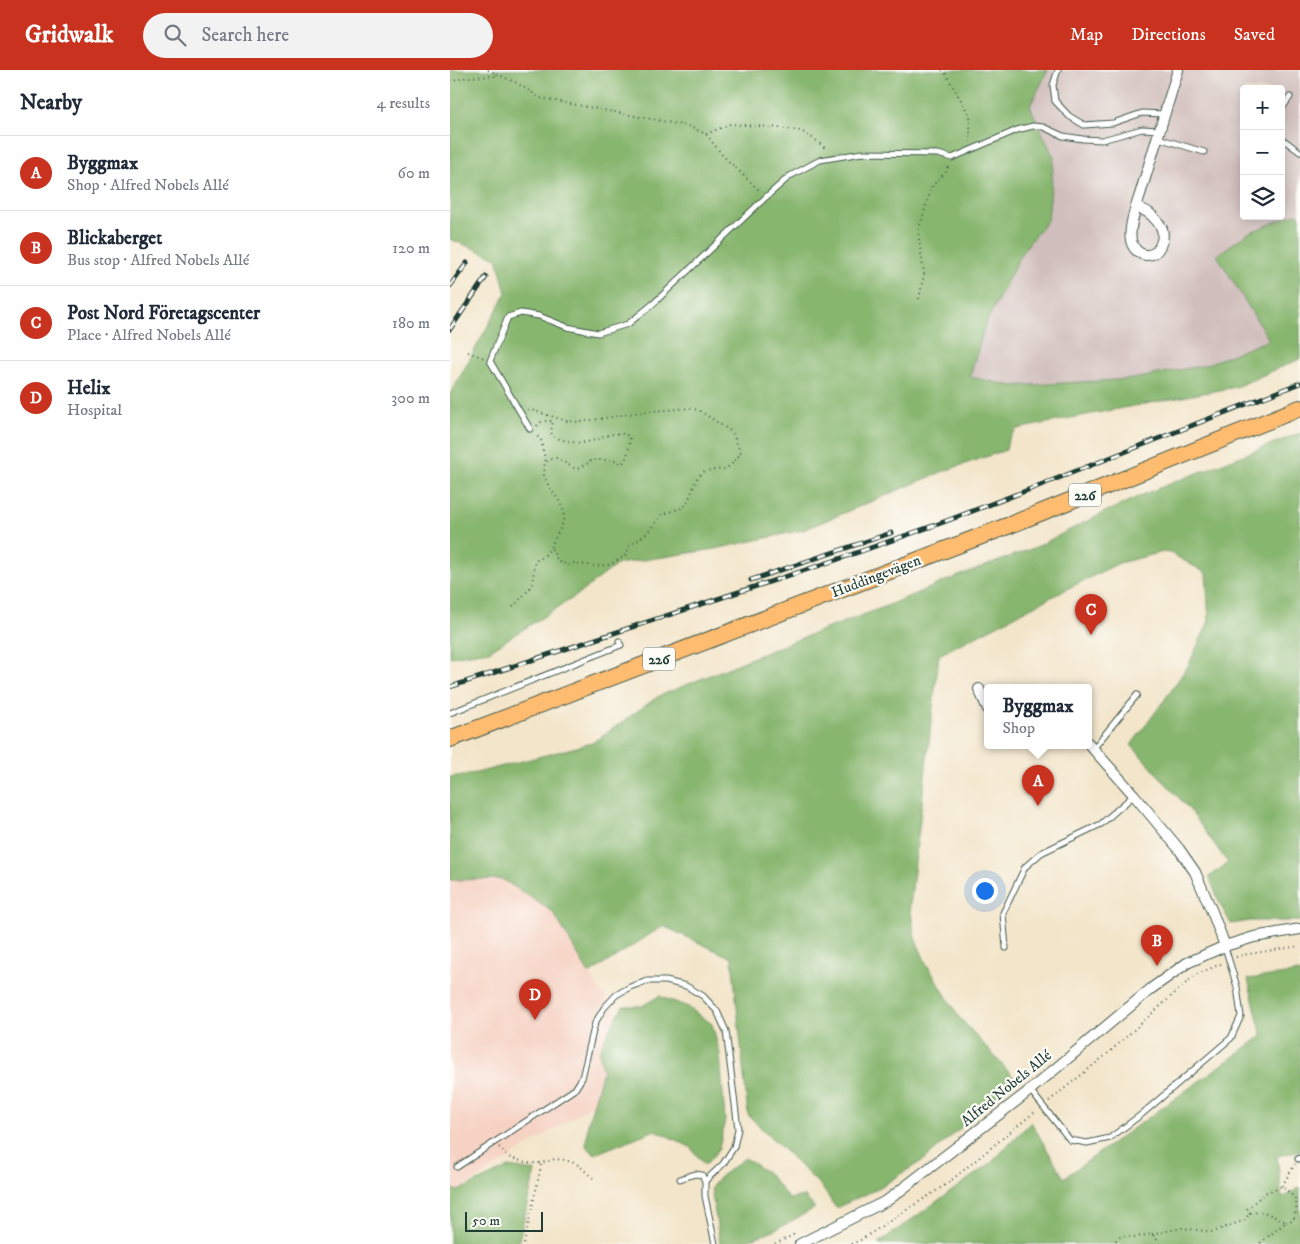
<!DOCTYPE html>
<meta charset="utf-8">
<style>
body{margin:0;font-family:"IM FELL DW Pica",serif;background:#f2f2f3;color:#1f2937}
.controls{position:absolute;right:15px;top:15px;display:grid;overflow:hidden;border-radius:5px;box-shadow:0 2px 12px #0003}
.controls button{width:45px;height:45px;display:grid;place-items:center;padding:0;border:0;border-bottom:1px solid #e0e1e3;background:#fff;color:#1f2937;font:25px sans-serif}
.scale{position:absolute;left:15px;bottom:12px;width:78px;box-sizing:border-box;padding-left:5px;border:2px solid #1f3d34;border-top:0;font-size:14px;line-height:18px;white-space:nowrap;color:#1f3d34;-webkit-text-stroke:4px #fdfcf7;paint-order:stroke}
.you{position:absolute;left:534px;top:820px;width:18px;height:18px;margin:-12px;border:4px solid #fff;border-radius:50%;background:#1a73e8;box-shadow:0 0 0 8px #1a73e833}
.badge{display:grid;place-items:center;width:32px;height:32px;border-radius:50%;background:#c8321e;color:#fff;font-size:16px;font-weight:700}
.pin{position:absolute;translate:-50% -41px;filter:drop-shadow(0 1px 2px #0008)}
.pin::after{content:'';position:absolute;top:26px;width:18px;height:15px;background:inherit;clip-path:polygon(0 0,100% 0,50% 100%)}
.popup{position:absolute;left:534px;top:614px;width:108px;height:65px;box-sizing:border-box;display:grid;place-content:center;border-radius:5px;background:#fff;filter:drop-shadow(0 1px 4px #0005);font-size:16px;white-space:nowrap;color:#747a83}
.popup b{font-size:19px;color:#1f2937}
.popup::after{content:'';position:absolute;left:50%;top:100%;margin-left:-10px;border:10px solid transparent;border-top-color:#fff}
.list{margin:0;padding:0;list-style:none}
h2{display:flex;justify-content:space-between;align-items:center;height:65px;margin:0;padding:0 20px;font-size:21px}
h2 small{font-size:16px;font-weight:400;color:#747a83}
.list li{display:grid;grid-template-columns:32px 1fr auto;gap:15px;align-items:center;box-sizing:border-box;height:75px;padding:0 20px;border-top:1px solid #e0e1e3}
.list b{display:block;font-size:19px;white-space:nowrap}
.list p{margin:0;font-size:16px;white-space:nowrap;color:#747a83}
.list em{font-size:16px;font-style:normal;color:#747a83}
.icon{flex:none;width:28px;height:28px;fill:none;stroke:currentColor;stroke-width:2;stroke-linecap:round;stroke-linejoin:round}
.map{position:relative;flex:none;width:850px;height:1174px;overflow:hidden}
header{display:flex;align-items:center;gap:30px;box-sizing:border-box;height:70px;padding:0 25px;background:#c8321e;color:#fff}
header strong{font-size:24px}
nav{display:flex;gap:28px;margin-inline-start:auto;font-size:18px}
.search{width:350px;height:45px;background:#f2f2f3;display:flex;align-items:center;gap:12px;box-sizing:border-box;padding:0 18px;border-radius:28px;color:#747a83;font-size:19px}
main{display:flex}
aside{flex:1;background:#fff}
.map>svg:first-child{display:block}
.built{fill:#f6d2c3}
.industrial{fill:#d1bfbd;fill-rule:evenodd}
.forest{fill:#87b66e;stroke:#537a51}
.lines{fill:none;stroke-linecap:round;stroke-linejoin:round}
.service-casing{stroke:#3f564a;stroke-width:7}
.minor-casing{stroke:#3f564a;stroke-width:12}
.primary-casing{stroke:#3f564a;stroke-width:18}
.path{stroke:#3f564a;stroke-width:2;stroke-dasharray:1 4;stroke-linecap:butt}
.service{stroke:#fff;stroke-width:5}
.minor{stroke:#fff;stroke-width:10}
.primary{stroke:#febc70;stroke-width:16}
.rail-casing{stroke:#1f3d34;stroke-width:5}
.rail{stroke:#fdfcf7;stroke-width:3;stroke-dasharray:9;stroke-linecap:butt}
.labels{text-anchor:middle;stroke-width:4.5;stroke-linejoin:round;paint-order:stroke}
.shield{fill:#fdfcf7;stroke:#62766e;stroke-width:1}
.shield-label{font-size:14px;font-weight:bold;fill:#1f3d34}
.street-label{font-size:15px;fill:#1f3d34;stroke:#fdfcf7}
</style>
<header>
<strong>Gridwalk</strong>
<div class="search"><svg class="icon" aria-label="search" viewBox="0 0 24 24"><circle cx="10" cy="10" r="6"/><path d="M15 15l6 6"/></svg>Search here</div>
<nav><a>Map</a><a>Directions</a><a>Saved</a></nav>
</header>
<main>
<aside>
<h2>Nearby<small>4 results</small></h2>
<ul class="list">
<li><span class="badge">A</span><div><b>Byggmax</b><p>Shop · Alfred Nobels Allé</p></div><em>60 m</em></li>
<li><span class="badge">B</span><div><b>Blickaberget</b><p>Bus stop · Alfred Nobels Allé</p></div><em>120 m</em></li>
<li><span class="badge">C</span><div><b>Post Nord Företagscenter</b><p>Place · Alfred Nobels Allé</p></div><em>180 m</em></li>
<li><span class="badge">D</span><div><b>Helix</b><p>Hospital</p></div><em>300 m</em></li>
</ul>
</aside>
<div class="map">
<svg width="850" height="1174" viewBox="0 0 850 1174">
<rect width="100%" height="100%" fill="#fdfcf7"/>
<filter id="ink" filterUnits="userSpaceOnUse"><feTurbulence type="fractalNoise" baseFrequency=".02" numOctaves="2"/><feDisplacementMap in="SourceGraphic" scale="10" xChannelSelector="R" yChannelSelector="G"/><feConvolveMatrix kernelMatrix="1 2 1 2 8 2 1 2 1" color-interpolation-filters="sRGB"/></filter>
<filter id="wash" filterUnits="userSpaceOnUse"><feTurbulence type="fractalNoise" baseFrequency=".0096" numOctaves="4" result="noise"/><feDisplacementMap in="SourceGraphic" scale="20" xChannelSelector="R" yChannelSelector="G"/><feGaussianBlur stdDeviation="1.12" result="paint"/><feColorMatrix in="noise" values="0 0 0 0 0 0 0 0 0 0 0 0 0 0 0 0 0 1.4 0 .05"/><feComposite in="paint" operator="in"/></filter>
<g filter="url(#wash)">
<rect width="100%" height="100%" fill="#f3e5ca"/>
<!-- built -->
<polygon class="built" points="52,809 103,842 139,904 202,996 8,1121 0,1119 0,810"/>
<!-- industrial -->
<path class="industrial" d="M598 0H850V146L845 144 767 185 819 270 755 295 683 309 563 316 520 307 535 255 572 182 598 149 604 88 580 36ZM794 19H831V146H794Z"/>
<!-- forest -->
<g class="forest">
<polygon points="0,0 598,0 580,36 604,88 598,149 572,182 535,255 520,307 563,316 683,309 755,295 819,270 767,185 798,163 845,144 850,146 850,289 786,317 641,344 567,359 558,370 556,380 494,401 353,460 265,479 168,494 126,526 39,581 0,587 0,322 1,323 56,223 47,188 0,169"/>
<polygon points="850,363 850,851 800,851 781,854 771,836 759,807 778,793 739,739 681,675 713,632 738,596 759,551 756,503 717,481 669,493 621,517 489,585 460,836 465,868 476,893 509,947 566,1010 475,1089 427,1119 386,1138 371,1116 298,1045 282,888 213,856 139,904 103,842 52,809 0,810 0,707 26,703 142,673 209,626 341,572 434,537 498,510 586,477 655,442 699,422"/>
<polygon points="850,902 850,1081 827,1086 832,1128 850,1117 850,1174 427,1174 541,1093 581,1052 614,1108 812,966 798,909"/>
<polygon points="209,926 238,937 262,954 270,984 275,1050 269,1079 255,1095 240,1077 205,1060 145,1084 136,1076 138,1053 153,1000 149,982 160,958 173,936 192,936"/>
<path d="M295 1088 319 1104 339 1129 354 1126 365 1138C336 1154 304 1174 270 1174L261 1118 270 1107Z"/>
<polygon points="59,1097 85,1101 69,1170 65,1174 0,1174 0,1119 8,1121"/>
</g>
</g>
<g filter="url(#ink)">
<g class="lines">
<defs>
<g id="service">
<polyline points="608,0 603,15 605,31 619,46 634,55 663,53 692,43 714,44"/>
<polyline points="831,40 840,27"/>
<polyline points="708,68 754,82"/>
<polyline points="831,68 850,82"/>
<polyline points="80,359 40,291 58,247 71,243 89,246 117,257 148,263 178,254 204,233 316,127 340,106 370,90 412,83 488,84 502,88 567,60 583,56 593,57 613,66 633,69 652,70 692,59 709,60"/>
<polyline points="0,643 171,575 169,571"/>
<polyline points="643,679 687,625"/>
<polyline points="556,878 553,843 575,797 591,783 651,754 684,725"/>
<polyline points="580,1020 620,1070 637,1073 660,1068 692,1044 781,968 791,946 787,917 775,877"/>
<polyline points="848,1089 850,1088"/>
<polyline points="7,1097 125,1019 132,1008 145,953 154,938 166,925 180,917 197,911 216,911 236,916 253,926 267,941 276,961 288,1059 284,1077 273,1094 255,1111 255,1126 265,1174"/>
<polyline points="230,1109 245,1104 252,1105 255,1111"/>
</g>
<g id="minor">
<path d="M687 137C691 139 697 141 700 144 704 147 710 154 712 159 715 169 709 186 696 185 689 185 682 177 681 170 678 156 688 132 692 118 704 79 716 39 728 0"/>
<polyline points="529,619 538,639"/>
<polyline points="638,673 684,725 729,779 745,802 763,844 775,876"/>
<polyline points="350,1174 438,1130 574,1025 702,918 737,893 775,876 804,867 850,859"/>
</g>
<polyline id="primary" points="0,669 560,455 850,338"/>
</defs>
<!-- service casing -->
<use href="#service" class="service-casing"/>
<!-- minor casing -->
<use href="#minor" class="minor-casing"/>
<!-- primary casing -->
<use href="#primary" class="primary-casing"/>
<!-- path -->
<g class="path">
<polyline points="38,0 67,13 90,28 238,56 256,64 273,86 311,122"/>
<polyline points="492,0 494,1 520,46 520,72"/>
<polyline points="0,12 17,7 49,6"/>
<polyline points="256,64 280,54 322,57 351,61 367,71 377,80"/>
<polyline points="469,229 474,204 468,162 482,116 496,102 499,94"/>
<polyline points="18,282 34,288"/>
<polyline points="78,339 117,351 131,352 190,342 241,338 250,341 282,362 291,383 281,395 275,399 255,401 248,406 238,431 234,437 212,445 197,463 180,476 175,486 159,495 145,496 124,493 118,495 109,492 105,486 101,477"/>
<path d="M87 356C91 350 96 351 103 351L101 361 102 366C114 371 128 375 141 371 154 368 167 358 180 367 179 376 179 386 172 394L163 390H141L140 393 136 394 127 399 124 398 106 388 98 390 95 394"/>
<polyline points="63,537 82,516 85,491 93,487 98,482 113,453 114,441 108,429 99,417 94,405 95,389 91,370 85,364"/>
<polyline points="786,887 792,885 850,876"/>
<polyline points="599,1031 656,985 745,905 773,893"/>
<polyline points="49,1077 58,1087 78,1093 91,1093 105,1089 115,1090 127,1094 143,1108"/>
<polyline points="832,1116 845,1094"/>
<path d="M800 1143 797 1139 815 1123 832 1116C847 1129 850 1131 843 1151L836 1152"/>
<polyline points="702,1164 732,1158 763,1162 795,1150 800,1143 814,1142 836,1152 809,1174"/>
<polyline points="74,1174 90,1101 91,1093"/>
<polyline points="325,1174 345,1164"/>
<polyline points="401,1174 409,1171 498,1113 587,1040"/>
<polyline points="662,1174 671,1166 686,1167 702,1164 711,1174"/>
</g>
<!-- service -->
<use href="#service" class="service"/>
<!-- minor -->
<use href="#minor" class="minor"/>
<!-- primary -->
<use href="#primary" class="primary"/>
<defs>
<g id="rail">
<polyline points="0,216 17,193"/>
<polyline points="0,259 36,207"/>
<polyline points="301,510 441,463"/>
<polyline points="0,617 386,490 491,453 578,420 850,313"/>
</g>
</defs>
<!-- rail casing -->
<use href="#rail" class="rail-casing"/>
<!-- rail -->
<use href="#rail" class="rail"/>
</g>
</g>
<g class="labels">
<!-- shield labels -->
<g class="shield">
<rect x="619" y="413.5" width="32" height="23" rx="4"/>
<rect x="193" y="577.5" width="32" height="23" rx="4"/>
</g>
<g class="shield-label">
<text x="635" y="430">226</text>
<text x="209" y="594">226</text>
</g>
<!-- street labels -->
<g class="street-label">
<text transform="translate(426 506) rotate(-21)" y="5">Huddingevägen</text>
<text transform="translate(556 1018) rotate(-39)" y="5">Alfred Nobels Allé</text>
</g>
</g>
</svg>
<div class="controls">
<button>+</button>
<button>−</button>
<button><svg class="icon" aria-label="layers" viewBox="0 0 24 24"><path d="M12 4l9 5-9 5-9-5zM3 14l9 5 9-5"/></svg></button>
</div>
<div class="scale">50 m</div>
<div class="you"></div>
<div class="pin badge" style="left:588px;top:736px">A</div>
<div class="popup"><b>Byggmax</b>Shop</div>
<div class="pin badge" style="left:707px;top:896px">B</div>
<div class="pin badge" style="left:641px;top:565px">C</div>
<div class="pin badge" style="left:85px;top:950px">D</div>
</div>
</main>
